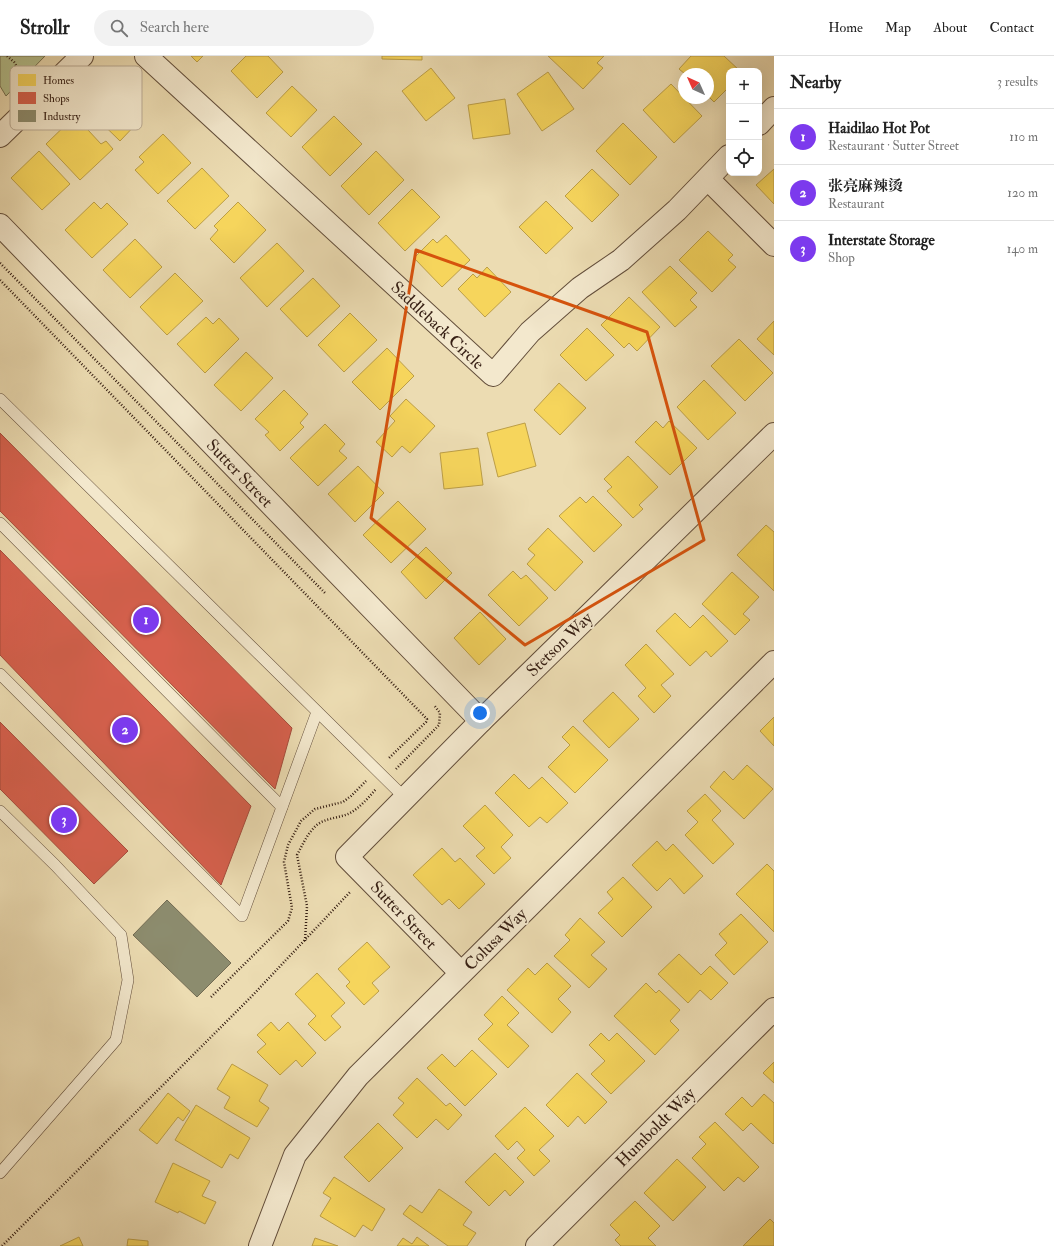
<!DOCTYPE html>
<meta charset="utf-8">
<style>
body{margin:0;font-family:"IM FELL Double Pica","Noto Serif SC",serif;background:#f2f2f2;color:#222}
.controls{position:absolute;right:12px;top:12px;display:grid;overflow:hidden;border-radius:8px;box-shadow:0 4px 16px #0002}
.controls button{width:36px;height:36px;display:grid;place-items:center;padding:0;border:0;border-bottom:1px solid #e0e0e0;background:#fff;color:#222;font:20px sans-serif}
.compass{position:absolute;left:678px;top:12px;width:36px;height:36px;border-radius:50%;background:#fff;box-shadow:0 4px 16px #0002;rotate:315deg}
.you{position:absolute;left:480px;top:657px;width:14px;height:14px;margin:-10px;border:3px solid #fff;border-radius:50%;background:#1a73e8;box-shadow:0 0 0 6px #1a73e833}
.badge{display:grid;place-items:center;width:26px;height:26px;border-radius:50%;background:#7c3aed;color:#fff;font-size:13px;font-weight:700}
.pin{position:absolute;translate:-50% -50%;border:2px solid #fff;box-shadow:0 1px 4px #0006}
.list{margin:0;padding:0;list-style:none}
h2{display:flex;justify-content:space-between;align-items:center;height:52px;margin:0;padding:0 16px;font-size:17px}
h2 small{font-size:13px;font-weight:400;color:#767676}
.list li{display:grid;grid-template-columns:26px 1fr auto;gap:12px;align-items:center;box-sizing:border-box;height:56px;padding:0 16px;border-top:1px solid #e0e0e0}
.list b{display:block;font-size:15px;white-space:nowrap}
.list p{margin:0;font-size:13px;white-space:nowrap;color:#767676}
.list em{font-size:13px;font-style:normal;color:#767676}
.icon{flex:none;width:22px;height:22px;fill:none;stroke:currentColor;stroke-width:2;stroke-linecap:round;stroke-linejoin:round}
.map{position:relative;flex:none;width:774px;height:1190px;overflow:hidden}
header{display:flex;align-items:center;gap:24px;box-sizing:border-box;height:56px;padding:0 20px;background:#fff;border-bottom:1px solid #e0e0e0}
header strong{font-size:19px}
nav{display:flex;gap:22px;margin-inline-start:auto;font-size:14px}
.search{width:280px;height:36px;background:#f2f2f2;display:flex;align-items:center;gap:10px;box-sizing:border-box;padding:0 14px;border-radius:22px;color:#767676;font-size:15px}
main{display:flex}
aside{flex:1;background:#fff}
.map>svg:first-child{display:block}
.green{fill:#b5c18e;stroke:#757050}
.homes{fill:#f6d55c;stroke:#bc9e46}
.shops{fill:#d6604d;stroke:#a64c3c}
.industry{fill:#8c8c6e;stroke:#726b53}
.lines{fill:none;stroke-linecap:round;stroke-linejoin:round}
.service-casing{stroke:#634e3b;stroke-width:12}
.minor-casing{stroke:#634e3b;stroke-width:24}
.path{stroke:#351e13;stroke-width:2.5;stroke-dasharray:1 2;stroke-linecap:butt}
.service{stroke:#f3e8cd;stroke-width:11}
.minor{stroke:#f3e8cd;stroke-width:22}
.marked{fill:none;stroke:#d6530d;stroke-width:3;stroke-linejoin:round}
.labels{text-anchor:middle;stroke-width:4;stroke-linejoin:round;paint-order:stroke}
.street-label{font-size:17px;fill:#351e13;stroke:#f3e8cd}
.key{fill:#f3e8cd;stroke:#baab95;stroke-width:1}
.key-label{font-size:11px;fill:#351e13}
</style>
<header>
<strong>Strollr</strong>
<div class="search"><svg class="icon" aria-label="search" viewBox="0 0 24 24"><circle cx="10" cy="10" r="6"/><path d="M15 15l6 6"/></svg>Search here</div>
<nav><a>Home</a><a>Map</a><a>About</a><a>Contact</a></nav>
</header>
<main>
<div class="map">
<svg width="774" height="1190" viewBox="0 0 774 1190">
<rect width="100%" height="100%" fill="#ecdcb2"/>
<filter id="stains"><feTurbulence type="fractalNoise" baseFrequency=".005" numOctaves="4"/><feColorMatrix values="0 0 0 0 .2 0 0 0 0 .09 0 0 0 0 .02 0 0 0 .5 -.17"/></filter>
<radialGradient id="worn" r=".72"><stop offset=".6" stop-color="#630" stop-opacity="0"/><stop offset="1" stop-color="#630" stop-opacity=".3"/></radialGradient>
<!-- green -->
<polygon class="green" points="0,0 45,0 6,40 0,30"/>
<!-- homes -->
<g class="homes">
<polygon points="191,0 203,0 197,6"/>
<polygon points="246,0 268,0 283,16 257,42 231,15"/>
<polygon points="382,0 422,0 422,4 382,3"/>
<polygon points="548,0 604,0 597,7 603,12 583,33"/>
<polygon points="691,0 724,0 740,15 729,15 729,31 714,46 708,40 708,18 685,18 679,13"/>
<polygon points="431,12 455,42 426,65 402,35"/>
<polygon points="548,16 574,53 542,75 517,38"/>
<polygon points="112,23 141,51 133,59 139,65 120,85 85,51"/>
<polygon points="671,28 702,60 674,87 643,54"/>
<polygon points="292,30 317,54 291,81 266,57"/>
<polygon points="505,43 510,78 473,83 468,49"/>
<polygon points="75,60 101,88 106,85 113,93 80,124 46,88"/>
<polygon points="334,60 362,88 330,120 302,91"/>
<polygon points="623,67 657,101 630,129 596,95"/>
<polygon points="163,78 191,107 158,138 135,114 144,106 139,101"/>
<polygon points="39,95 70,128 42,154 11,122"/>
<polygon points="376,95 404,124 369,159 341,130"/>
<polygon points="202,112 229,140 195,173 167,145"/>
<polygon points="592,113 619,139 592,166 565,140"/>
<polygon points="774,113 774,148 756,129"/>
<polygon points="412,133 440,161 405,195 378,167"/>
<polygon points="546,145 573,172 546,198 519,171"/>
<polygon points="94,146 101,153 107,147 128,168 92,202 65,174"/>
<polygon points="238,146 266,174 234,207 210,183 218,174 214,170"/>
<polygon points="708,175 733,199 728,204 736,211 712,236 679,204"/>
<polygon points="446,179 470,204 442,231 414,202 433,183 437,187"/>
<polygon points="135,183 162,211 130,242 103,214"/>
<polygon points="277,187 304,215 267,251 240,222"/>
<polygon points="670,210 697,237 690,244 697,251 675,271 642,236"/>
<polygon points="487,211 511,236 485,261 458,233 473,218 477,222"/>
<polygon points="175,217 203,245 167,279 140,251"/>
<polygon points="313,222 340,250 307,281 280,253"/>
<polygon points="629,241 660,271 637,295 629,287 624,292 601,269"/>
<polygon points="350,257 377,284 344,316 318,289"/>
<polygon points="206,261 213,268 219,262 239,283 205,317 177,288"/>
<polygon points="774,265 774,299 757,283"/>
<polygon points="587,272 614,299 586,325 560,299"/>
<polygon points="739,283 773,317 745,345 711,310"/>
<polygon points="387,292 414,320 380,354 352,326"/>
<polygon points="246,296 273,322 241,355 214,329"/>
<polygon points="704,324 736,357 708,384 677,351"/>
<polygon points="559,327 586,352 560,379 534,354"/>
<polygon points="284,334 308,358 300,367 304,371 280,395 265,379 269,376 255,363"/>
<polygon points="406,343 435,370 410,397 402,390 392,401 376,386 395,365 390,360"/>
<polygon points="656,365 663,372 669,365 697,392 670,419 635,386"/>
<polygon points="525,367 536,410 498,421 487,377"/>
<polygon points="325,368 345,388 339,395 347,402 318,430 290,402"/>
<polygon points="478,392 483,429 444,433 440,397"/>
<polygon points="628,400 658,431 639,449 643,453 633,462 607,435 612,431 604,423"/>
<polygon points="358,410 384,437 355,466 328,438"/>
<polygon points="593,440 622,469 594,496 559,460 580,441 586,447"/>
<polygon points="398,445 426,473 391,507 363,479"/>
<polygon points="766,469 774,476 774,535 737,499"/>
<polygon points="548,472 583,506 555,535 527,508 535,499 528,493"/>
<polygon points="426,491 452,517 426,543 401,516"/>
<polygon points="513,515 521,523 526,519 548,542 519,570 488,539"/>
<polygon points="732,516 759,541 743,558 750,564 735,579 702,548"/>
<polygon points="480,556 506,583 479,609 454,582"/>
<polygon points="675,557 690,572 703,559 728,585 711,601 706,595 690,610 656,575"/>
<polygon points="646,588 674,618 661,629 671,640 654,657 638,640 646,632 625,609"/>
<polygon points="613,636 639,663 609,692 583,665"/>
<polygon points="774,661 774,690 760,675"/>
<polygon points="573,670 608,704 575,737 548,711 570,689 562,681"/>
<polygon points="747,709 773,733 744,763 710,731 724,715 733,724"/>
<polygon points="514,718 529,733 542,721 568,747 547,767 540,761 529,771 495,737"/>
<polygon points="705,738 721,755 712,764 734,788 713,808 685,779 698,766 687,755"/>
<polygon points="485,749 513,779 501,791 511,802 494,818 476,800 485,792 463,770"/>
<polygon points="657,785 666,795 673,788 703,820 684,838 670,822 657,835 632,809"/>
<polygon points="442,792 455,806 460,802 485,828 459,853 449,843 442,849 413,819"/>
<polygon points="767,808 774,815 774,876 736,838"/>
<polygon points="623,821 652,851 622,881 598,857 613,843 607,836"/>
<polygon points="741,858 768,886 734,919 715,899 727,887 719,878"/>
<polygon points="580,862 605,886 591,899 607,913 589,932 554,900 570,884 565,879"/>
<polygon points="367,886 390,911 372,927 379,935 364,949 346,930 350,926 338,913"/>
<polygon points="679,898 701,919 710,910 728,927 711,944 700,934 688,947 658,918"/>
<polygon points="547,907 571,930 558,943 571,956 552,977 507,934 528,912 535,919"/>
<polygon points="317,917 345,947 331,960 341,971 325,985 308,968 316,960 295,938"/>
<polygon points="646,927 656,937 659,934 680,954 670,965 679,974 655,999 614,960"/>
<polygon points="502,940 519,957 507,969 529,990 508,1012 478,983 493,968 484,959"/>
<polygon points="271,966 279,975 288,966 316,997 302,1011 296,1004 280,1019 257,996 266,988 257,979"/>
<polygon points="601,977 609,985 617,977 645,1005 611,1038 591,1018 605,1005 589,989"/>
<polygon points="472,994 497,1018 465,1050 427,1012 442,998 455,1011"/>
<polygon points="774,1006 774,1027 763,1017"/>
<polygon points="232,1008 268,1029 259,1045 269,1052 257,1071 224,1052 230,1041 217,1033"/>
<polygon points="577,1017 607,1046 585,1068 578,1060 568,1071 546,1049"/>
<polygon points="417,1022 446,1050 450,1047 462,1059 448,1074 436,1063 417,1082 393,1059 404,1047 398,1042"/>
<polygon points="168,1037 190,1055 183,1065 178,1061 157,1088 139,1074"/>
<polygon points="764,1038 774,1047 774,1087 773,1088 751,1067 743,1075 725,1058 742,1041 752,1051"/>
<polygon points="196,1049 250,1082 238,1103 230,1098 222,1112 175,1084"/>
<polygon points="525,1051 554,1080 539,1094 550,1105 534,1120 517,1102 525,1094 517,1085 508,1094 495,1080"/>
<polygon points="715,1066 759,1111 744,1126 738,1121 724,1135 692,1102 706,1088 699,1081"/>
<polygon points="378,1067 403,1092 369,1126 344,1101"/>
<polygon points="495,1097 524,1126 510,1140 505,1134 489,1150 465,1126"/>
<polygon points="677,1103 706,1131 673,1165 644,1137"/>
<polygon points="173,1107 210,1125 202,1140 216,1146 205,1168 179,1155 178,1157 155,1146"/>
<polygon points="334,1121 385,1153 372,1175 363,1169 355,1181 320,1160 331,1142 323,1137"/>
<polygon points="439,1133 472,1156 463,1169 476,1177 467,1190 448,1190 403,1158 410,1149 422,1157"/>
<polygon points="635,1145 660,1170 648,1182 656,1190 621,1190 615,1184 620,1179 610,1169"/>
<polygon points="770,1163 774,1167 774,1190 743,1190"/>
<polygon points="79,1181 83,1190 60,1190"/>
<polygon points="417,1181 429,1190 397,1190 403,1182 412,1188"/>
<polygon points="315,1182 338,1190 312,1190"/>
<polygon points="128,1183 148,1185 148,1190 127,1190"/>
</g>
<!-- shops -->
<g class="shops">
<polygon points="0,377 292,672 275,733 0,455"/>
<polygon points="0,494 251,750 221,829 0,599"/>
<polygon points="0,666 128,795 94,828 0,733"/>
</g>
<!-- industry -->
<polygon class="industry" points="167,844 231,907 197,941 133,879"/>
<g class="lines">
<defs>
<g id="service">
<polyline points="0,343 405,742"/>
<polyline points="0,467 282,751"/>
<polyline points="0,618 242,860 317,656"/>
<polyline points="0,755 55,809 121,879 128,924 116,984 0,1117"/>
</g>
<g id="minor">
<polyline points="146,0 493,319 530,276 580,232 621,204 677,154 729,100"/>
<polyline points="759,68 774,52"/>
<polyline points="0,80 82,0"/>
<polyline points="708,123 774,189"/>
<polyline points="0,169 481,665"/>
<polyline points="461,917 347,801 481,665 774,378"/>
<polyline points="260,1190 295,1099 358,1020 774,606"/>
<polyline points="537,1190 774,953"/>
</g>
</defs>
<!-- service casing -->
<use href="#service" class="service-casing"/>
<!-- minor casing -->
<use href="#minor" class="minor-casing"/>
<!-- path -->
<g class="path">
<polyline points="7,0 14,6 26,25"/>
<polyline points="0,207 326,538"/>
<polyline points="0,224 427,663 426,666 388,703"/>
<polyline points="396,713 439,669 440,657 434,649"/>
<path d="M305 885 307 850 297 799C303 788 308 776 318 768 327 762 338 762 348 758 359 753 368 742 376 733"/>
<polyline points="211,941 288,865 292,852 284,806 288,789 301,765 315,753 343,746 351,740 366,725"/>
<polyline points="2,1190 252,940 351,835"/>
</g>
<!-- service -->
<use href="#service" class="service"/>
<!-- minor -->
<use href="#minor" class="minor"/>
</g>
<!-- marked area -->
<path class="marked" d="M416 194 647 276 704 484 525 589 371 462Z"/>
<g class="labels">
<!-- street labels -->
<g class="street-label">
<text transform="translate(438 269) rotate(43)" y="6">Saddleback Circle</text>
<text transform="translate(240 417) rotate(46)" y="6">Sutter Street</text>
<text transform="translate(559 588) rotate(-44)" y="6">Stetson Way</text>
<text transform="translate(404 859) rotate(46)" y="6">Sutter Street</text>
<text transform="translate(495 883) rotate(-45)" y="6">Colusa Way</text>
<text transform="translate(655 1071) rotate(-45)" y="6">Humboldt Way</text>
</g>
</g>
<!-- legend -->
<rect x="10" y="10" width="132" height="64" rx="6" class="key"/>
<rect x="18" y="18" width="18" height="12" fill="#f6d55c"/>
<rect x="18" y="36" width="18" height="12" fill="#d6604d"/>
<rect x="18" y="54" width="18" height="12" fill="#8c8c6e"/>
<g class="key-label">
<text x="43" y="28">Homes</text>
<text x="43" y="46">Shops</text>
<text x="43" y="64">Industry</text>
</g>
<rect width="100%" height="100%" filter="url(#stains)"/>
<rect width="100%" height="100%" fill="url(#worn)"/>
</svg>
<div class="controls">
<button>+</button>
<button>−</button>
<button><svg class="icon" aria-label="locate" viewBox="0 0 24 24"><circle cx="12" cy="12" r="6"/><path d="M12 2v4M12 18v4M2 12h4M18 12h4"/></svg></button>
</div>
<svg class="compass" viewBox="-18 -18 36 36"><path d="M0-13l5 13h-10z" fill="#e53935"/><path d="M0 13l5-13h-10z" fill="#767676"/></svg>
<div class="you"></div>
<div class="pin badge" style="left:146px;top:564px">1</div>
<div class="pin badge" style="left:125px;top:674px">2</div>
<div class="pin badge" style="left:64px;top:764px">3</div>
</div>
<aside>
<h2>Nearby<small>3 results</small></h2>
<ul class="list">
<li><span class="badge">1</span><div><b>Haidilao Hot Pot</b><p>Restaurant · Sutter Street</p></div><em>110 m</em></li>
<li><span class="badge">2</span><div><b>张亮麻辣烫</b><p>Restaurant</p></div><em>120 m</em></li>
<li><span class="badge">3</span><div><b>Interstate Storage</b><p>Shop</p></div><em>140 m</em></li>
</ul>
</aside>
</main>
